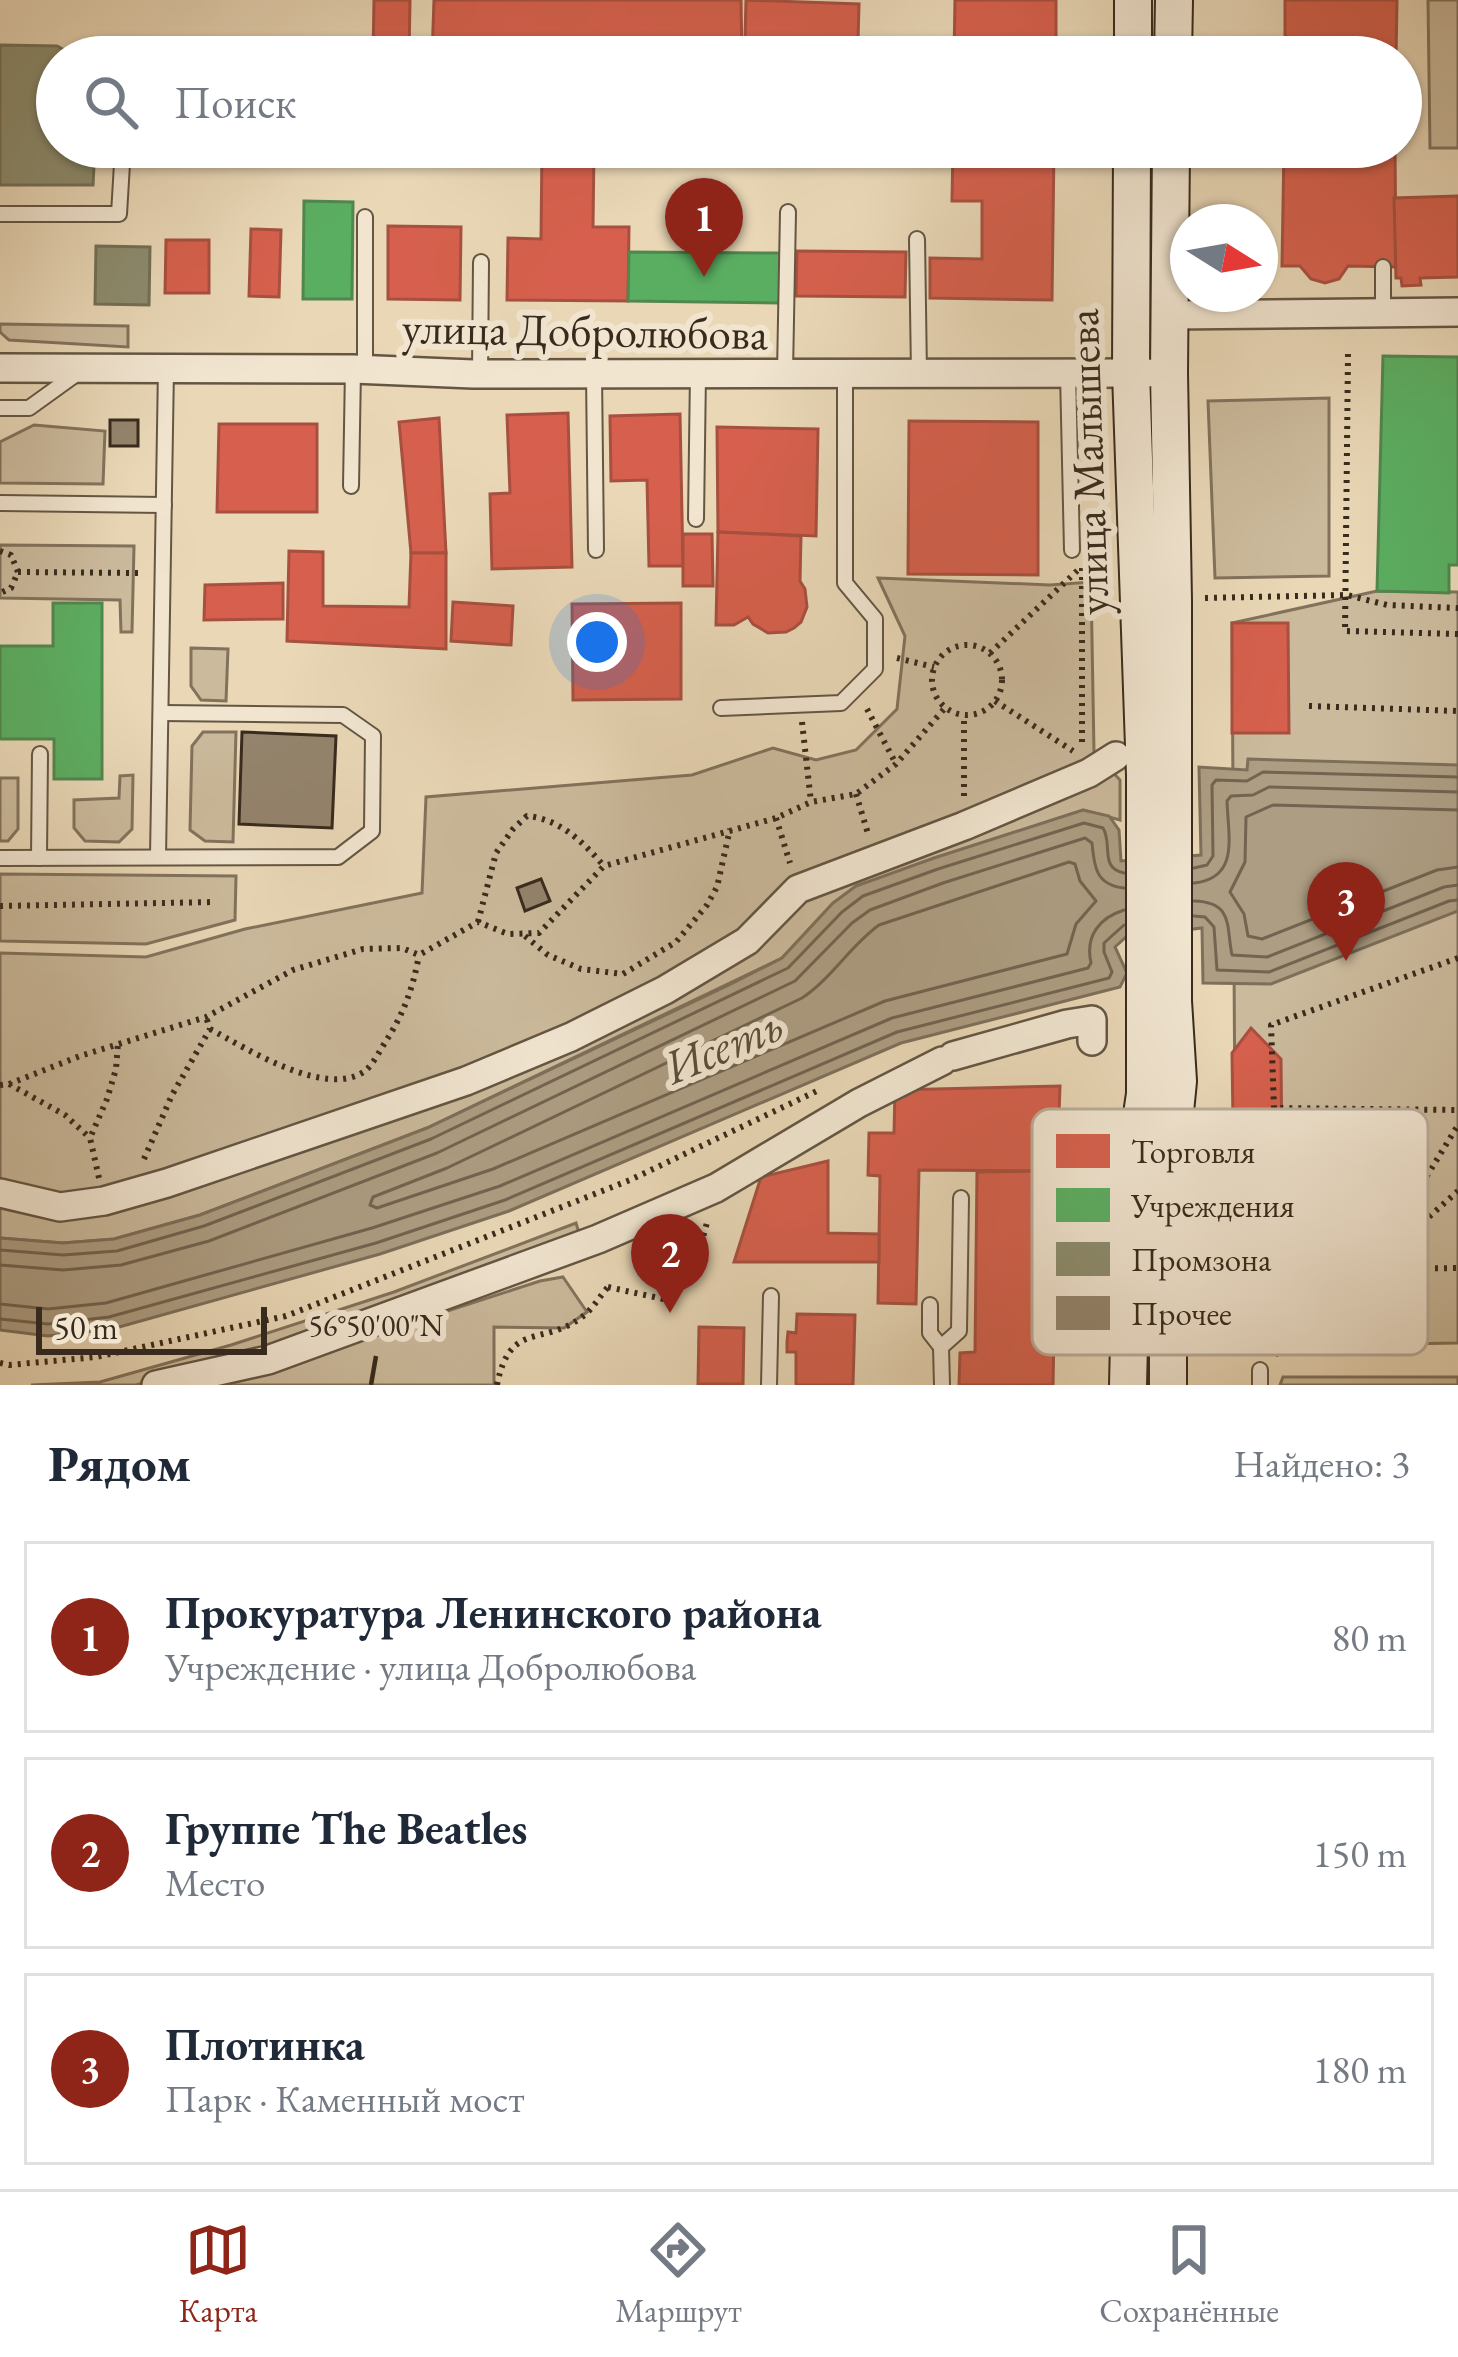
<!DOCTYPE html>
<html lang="ru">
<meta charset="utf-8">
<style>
body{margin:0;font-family:"EB Garamond",serif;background:#f6f6f7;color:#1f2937}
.compass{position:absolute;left:1170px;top:204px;width:108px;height:108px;border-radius:50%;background:#fff;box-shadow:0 3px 9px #0004;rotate:101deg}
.scale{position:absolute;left:36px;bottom:30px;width:231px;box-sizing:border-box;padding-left:12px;border:6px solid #382b1d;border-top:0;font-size:33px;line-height:42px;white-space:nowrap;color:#382b1d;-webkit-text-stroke:9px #f1e5d0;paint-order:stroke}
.you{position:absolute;left:597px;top:642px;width:42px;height:42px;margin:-30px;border:9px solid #fff;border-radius:50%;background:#1a73e8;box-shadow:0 0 0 18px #1a73e833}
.badge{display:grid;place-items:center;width:78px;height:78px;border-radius:50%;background:#8f2418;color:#fff;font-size:39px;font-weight:700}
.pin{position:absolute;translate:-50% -99px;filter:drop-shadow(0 3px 6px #0008)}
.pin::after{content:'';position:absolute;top:63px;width:42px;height:36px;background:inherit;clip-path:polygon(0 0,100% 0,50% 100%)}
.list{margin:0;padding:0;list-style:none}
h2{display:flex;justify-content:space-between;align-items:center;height:156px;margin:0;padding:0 48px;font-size:51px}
h2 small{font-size:39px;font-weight:400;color:#747a83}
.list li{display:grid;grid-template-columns:78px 1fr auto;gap:36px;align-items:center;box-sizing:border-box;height:192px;margin:0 24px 24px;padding:0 24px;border:3px solid #e0e1e3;border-radius:0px}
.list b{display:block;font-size:45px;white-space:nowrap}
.list p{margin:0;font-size:39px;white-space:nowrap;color:#747a83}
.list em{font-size:39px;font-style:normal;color:#747a83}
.icon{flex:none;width:66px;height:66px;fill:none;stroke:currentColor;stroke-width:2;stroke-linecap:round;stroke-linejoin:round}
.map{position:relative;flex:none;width:1458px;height:1385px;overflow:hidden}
.search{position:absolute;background:#fff;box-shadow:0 3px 9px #0004;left:36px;right:36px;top:36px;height:132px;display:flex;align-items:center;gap:30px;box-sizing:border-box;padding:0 42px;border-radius:66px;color:#747a83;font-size:45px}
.sheet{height:804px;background:#fff}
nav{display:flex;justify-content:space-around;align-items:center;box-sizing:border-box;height:168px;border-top:3px solid #e0e1e3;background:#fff;font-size:33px;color:#747a83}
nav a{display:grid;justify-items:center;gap:6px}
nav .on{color:#8f2418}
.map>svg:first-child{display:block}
.green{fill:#cbba9c;stroke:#82725c;stroke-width:3}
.water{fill:#ad9d82;stroke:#7e6f5a;stroke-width:3}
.shops{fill:#d6604d;stroke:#a7503f;stroke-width:3}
.public{fill:#5aae61;stroke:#50874d;stroke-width:3}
.industry{fill:#8c8c6e;stroke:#736f56;stroke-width:3}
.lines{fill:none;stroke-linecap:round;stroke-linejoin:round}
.shore{stroke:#726450;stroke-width:3}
.building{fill:#94846d;stroke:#382b1d;stroke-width:3}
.lane-casing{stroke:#645643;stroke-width:18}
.street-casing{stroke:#645643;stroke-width:32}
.secondary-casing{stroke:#382b1d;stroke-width:40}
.path{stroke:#382b1d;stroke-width:6;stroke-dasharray:3 6;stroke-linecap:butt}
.lane{stroke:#f1e5d0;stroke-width:14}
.street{stroke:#f1e5d0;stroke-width:27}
.secondary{stroke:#f1e5d0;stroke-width:36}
.ticks{fill:none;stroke:#382b1d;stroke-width:4.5}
.labels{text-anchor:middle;stroke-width:12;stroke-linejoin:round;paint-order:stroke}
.street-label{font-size:45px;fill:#382b1d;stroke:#f1e5d0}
.water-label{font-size:48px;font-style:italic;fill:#5b4d3b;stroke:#f1e5d0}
.key{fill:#f1e5d0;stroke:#baad9a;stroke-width:3}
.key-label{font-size:33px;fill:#382b1d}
.ticks-label{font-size:30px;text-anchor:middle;fill:#382b1d;stroke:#f1e5d0;stroke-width:12;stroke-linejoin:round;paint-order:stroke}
</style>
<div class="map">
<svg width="1458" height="1385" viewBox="0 0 1458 1385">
<rect width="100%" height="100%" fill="#e9d7b6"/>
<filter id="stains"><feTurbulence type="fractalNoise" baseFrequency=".00167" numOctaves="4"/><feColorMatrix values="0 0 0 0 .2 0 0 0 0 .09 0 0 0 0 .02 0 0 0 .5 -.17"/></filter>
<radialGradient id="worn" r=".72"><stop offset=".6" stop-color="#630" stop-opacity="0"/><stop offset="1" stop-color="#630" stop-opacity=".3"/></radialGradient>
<!-- green -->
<g class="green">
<polygon points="1428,0 1458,0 1458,148 1430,148"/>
<polygon points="0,324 128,326 128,347 9,340 0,332"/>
<polygon points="1329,398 1329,576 1215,578 1208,401"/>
<polygon points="34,425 105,431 103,484 0,483 0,442"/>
<polygon points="0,545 134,546 132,632 121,632 120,600 0,598"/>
<polygon points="878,578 1050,585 1091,582 1094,752 1120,780 1120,820 1083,810 856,886 833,903 782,958 427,1128 200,1215 114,1239 63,1243 0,1238 0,953 146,957 245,929 422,893 426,797 692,775 773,748 816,760 856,750 897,709 905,636"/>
<polygon points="1377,591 1458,592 1458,1343 1284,1346 1252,1328 1236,1299 1232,623"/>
<polygon points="191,648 228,649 226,701 201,700 191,686"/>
<polygon points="203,732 236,732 233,842 205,841 190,830 192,746"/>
<polygon points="133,775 132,829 119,842 85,841 74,828 74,800 119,798 120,776"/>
<polygon points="0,778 18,778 18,829 8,841 0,841"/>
<polygon points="0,874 236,876 235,920 146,944 0,941"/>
<polygon points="576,1223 581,1240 269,1346 136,1385 31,1385 100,1382 231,1345 394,1292"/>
<polygon points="563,1277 587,1312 564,1328 494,1327 494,1385 220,1385 540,1281"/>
<polygon points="1283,1377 1458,1377 1458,1385 1280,1385"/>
</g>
<!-- water -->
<polygon class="water" points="1248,759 1458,765 1458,911 1271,984 1203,983 1202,928 1126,937 1115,947 1127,973 1120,987 901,1043 509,1211 380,1254 112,1329 48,1336 0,1330 0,1238 63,1243 114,1239 200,1215 427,1128 731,984 782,958 833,903 856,886 934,858 1083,810 1109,816 1119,830 1121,861 1201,855 1199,767 1247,770"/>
<!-- shops -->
<g class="shops">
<polygon points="374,0 410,0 409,57 373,57"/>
<polygon points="434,0 741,0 742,57 432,57"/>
<polygon points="746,0 859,4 858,41 745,39"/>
<polygon points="955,0 1056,0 1056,57 954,57"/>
<polygon points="1285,0 1397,0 1396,57 1285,57"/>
<rect x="372" y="147" width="36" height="5"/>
<polygon points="542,147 594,147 593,227 629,227 628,301 507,300 508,238 541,239"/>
<polygon points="758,147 915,147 915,154 758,150"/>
<polygon points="953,147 1054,147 1052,300 930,298 930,258 982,259 982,201 952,201"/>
<polygon points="1284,147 1395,147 1396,267 1348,266 1339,279 1325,283 1311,279 1300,266 1282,266"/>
<polygon points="1458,196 1458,277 1420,278 1421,285 1402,286 1401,278 1396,278 1394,198"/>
<polygon points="388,226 461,227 460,300 388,299"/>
<polygon points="251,229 281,230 279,297 249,296"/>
<polygon points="166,240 209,240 209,293 165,293"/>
<polygon points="797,251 906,252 905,297 796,296"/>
<polygon points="568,413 572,567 492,569 490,494 510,493 507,415"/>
<polygon points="680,414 683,566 649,566 647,480 611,481 610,416"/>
<polygon points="439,418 446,553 411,553 399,422"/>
<polygon points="909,421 1038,422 1038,575 908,574"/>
<polygon points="219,424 317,424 317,512 217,512"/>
<polygon points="717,427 818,429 816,536 718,532"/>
<polygon points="718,532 801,536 800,581 805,589 807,607 801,622 794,628 786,632 768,633 753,624 748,617 734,625 716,625"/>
<polygon points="683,534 712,534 713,586 683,586"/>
<polygon points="289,551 323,552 323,606 409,607 411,553 446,553 446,649 287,641"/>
<polygon points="283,583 283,619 204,620 205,585"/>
<polygon points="453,602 513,606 511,645 451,641"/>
<polygon points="681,603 681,699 573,700 572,604"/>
<polygon points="1232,623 1288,623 1289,733 1232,733"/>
<polygon points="1251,1028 1281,1059 1283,1257 1235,1258 1232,1053"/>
<polygon points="1060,1086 1057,1171 919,1170 916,1304 878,1303 880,1176 868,1175 869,1133 894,1133 895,1090"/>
<polygon points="828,1161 828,1233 879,1234 879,1262 734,1262 761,1177"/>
<polygon points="1057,1171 1053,1385 959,1385 960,1353 975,1352 977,1172"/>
<polygon points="797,1314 855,1315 853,1385 796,1385 796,1352 787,1352 787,1342 788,1332 796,1333"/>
<polygon points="699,1327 744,1328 743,1384 698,1384"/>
</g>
<!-- public -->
<g class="public">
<polygon points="304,201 353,202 352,299 303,299"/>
<polygon points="629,252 780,253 780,303 628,301"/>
<polygon points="1383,356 1458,357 1458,565 1449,565 1449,593 1377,591"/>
<polygon points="53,603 102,603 102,779 54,779 54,739 0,739 0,646 53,646"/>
</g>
<!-- industry -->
<g class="industry">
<polygon points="0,45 57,46 77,57 57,57 57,147 95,147 93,185 0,185"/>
<polygon points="96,246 150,247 149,305 95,304"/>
</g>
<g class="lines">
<!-- shore -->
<g class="shore">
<polyline points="1458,810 1273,805 1246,817 1245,862 1230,892 1244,914 1248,936 1262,939 1437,870 1458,867"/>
<path d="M1069 862 1075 864 1080 881 1096 901 1076 924 1067 954 885 1001 493 1169 377 1208 370 1205 373 1197 447 1168 802 998C832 978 850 946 879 925Z"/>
<polyline points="1194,868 1207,865 1213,856 1212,785 1216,780 1247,781 1263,772 1458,777"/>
<path d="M1194 883C1240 878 1228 836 1227 801L1231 796 1253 795 1269 787 1458 792"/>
<path d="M1194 901C1234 902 1226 927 1232 955L1267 957 1444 887 1458 885"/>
<polyline points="1194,916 1205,917 1214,927 1217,970 1269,972 1449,901 1458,900"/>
<path d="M0 1250 63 1255 117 1251 204 1226 431 1139 788 968 842 912 863 896 938 869 1084 823 1103 828C1113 844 1099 868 1124 873"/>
<path d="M0 1265 63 1270 121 1265 209 1241 437 1153 795 981 852 923 870 910 943 883 1085 838 1092 843C1094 867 1096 885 1124 888"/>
<path d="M0 1304 48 1309 106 1303 372 1228 500 1186 892 1018 1088 968 1091 963C1085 936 1099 918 1124 910"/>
<polyline points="0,1319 48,1324 109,1317 376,1243 505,1200 897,1032 1109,978 1112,972 1104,952 1104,943 1124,925"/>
</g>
</g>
<!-- building -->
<g class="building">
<rect x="110" y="420" width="28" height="26"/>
<polygon points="242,732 336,736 332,828 239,824"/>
<polygon points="541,879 550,901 525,911 517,888"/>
</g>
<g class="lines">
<defs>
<g id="lane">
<polyline points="0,214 119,214 123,147"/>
<polyline points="917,239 919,374"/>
<polyline points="1383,313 1383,267"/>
<polyline points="365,369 365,217"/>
<polyline points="480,373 481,262"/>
<polyline points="594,373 596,550"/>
<polyline points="785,373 788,212"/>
<polyline points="1068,373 1072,550"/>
<polyline points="0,408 29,408 79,372"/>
<polyline points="351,486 353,369"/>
<polyline points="0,503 164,505"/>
<polyline points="696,519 698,372"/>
<polyline points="721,708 841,703 875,669 875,619 845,583 845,374"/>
<polyline points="158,857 166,368"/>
<polyline points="0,858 338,857 372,831 373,736 343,715 162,713"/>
<polyline points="39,858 40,754"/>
<polyline points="930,1305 930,1333 941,1347"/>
<polyline points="1260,1370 1260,1385"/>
<polyline points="769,1385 771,1296"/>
<polyline points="942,1385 941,1347 959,1331 961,1198"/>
</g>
<g id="street">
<polyline points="1169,315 1458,312"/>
<polyline points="0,368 353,369 473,374 1148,373"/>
<polyline points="953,1056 1067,1024 1092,1020 1092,1041"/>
<polyline points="0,1193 60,1207 104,1201 167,1183 466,1081 571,1037 665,990 747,941 798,889 964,826 1089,773 1116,756"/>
<polyline points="156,1385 268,1360 598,1239 716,1188 859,1103 942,1061"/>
</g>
<g id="secondary">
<polyline points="1133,57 1133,0"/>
<polyline points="1173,57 1174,0"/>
<polyline points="1128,1385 1133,1176 1145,1094 1145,775 1131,373 1132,147"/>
<polyline points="1168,1385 1168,1183 1178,1081 1173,1001 1173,600 1169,373 1171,147"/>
</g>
</defs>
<!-- lane casing -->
<use href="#lane" class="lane-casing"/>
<!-- street casing -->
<use href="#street" class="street-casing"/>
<!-- secondary casing -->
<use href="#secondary" class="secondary-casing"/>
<!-- path -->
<g class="path">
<polyline points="1348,354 1345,631 1458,634"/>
<polyline points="0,551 11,555 18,572 11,588 0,593"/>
<polyline points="1082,568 1082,747"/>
<polyline points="18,572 140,573"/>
<polyline points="1205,598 1347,595 1387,605 1458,608"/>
<circle cx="967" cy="680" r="35"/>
<polyline points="990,653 1079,569"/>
<polyline points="897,658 934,667"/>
<polyline points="995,701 1073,751"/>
<polyline points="1309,706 1458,711"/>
<polyline points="867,709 896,764"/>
<polyline points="802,722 811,802"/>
<polyline points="856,794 869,837"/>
<polyline points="964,796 964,715"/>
<polyline points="776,818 790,863"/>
<polyline points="0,906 214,902"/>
<path d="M478 922 496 853 513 829 527 816C560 819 583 842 604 866"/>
<polyline points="525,936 548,955 581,969 623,974 676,942 707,905 717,887 730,829"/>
<polyline points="1458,958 1271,1025 1274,1108 1458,1110"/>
<path d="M210 1029C246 1048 325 1099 365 1071 373 1065 380 1050 386 1041 404 1013 413 988 419 955"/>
<polyline points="9,1084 65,1115 90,1138"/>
<polyline points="0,1085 9,1084 80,1056 206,1017 293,970 363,949 402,948 419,955 478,922 508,934 539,933 604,866 776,818 811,802 856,794 896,764 945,708"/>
<polyline points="144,1159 172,1095 210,1029 206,1017"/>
<polyline points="99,1178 90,1138 107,1099 116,1069 118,1043"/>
<polyline points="1375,1261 1458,1125"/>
<polyline points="1372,1269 1458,1268"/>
<polyline points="608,1287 668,1300 703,1237 708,1219"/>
<polyline points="1244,1353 1252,1328 1278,1303"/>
<polyline points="1275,1355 1458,1191"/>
<polyline points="0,1363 9,1365 96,1357 286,1316 630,1180 821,1089"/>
<path d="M497 1385C510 1320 542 1347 582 1317 592 1310 600 1296 608 1287"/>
</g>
<!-- lane -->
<use href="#lane" class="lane"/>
<!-- street -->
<use href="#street" class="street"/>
<!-- secondary -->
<use href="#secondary" class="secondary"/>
</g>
<!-- ticks -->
<path class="ticks" d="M371 1385 376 1356"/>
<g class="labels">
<!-- street labels -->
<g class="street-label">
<text transform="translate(585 330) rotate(1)" y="16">улица Добролюбова</text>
<text transform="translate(1087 462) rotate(-92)" y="16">улица Малышева</text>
</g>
<!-- water labels -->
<g class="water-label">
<text transform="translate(723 1045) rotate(-23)" y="17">Исеть</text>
</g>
</g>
<!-- legend -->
<rect x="1032" y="1109" width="396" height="246" rx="18" class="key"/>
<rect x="1056" y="1134" width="54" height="34" fill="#d6604d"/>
<rect x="1056" y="1188" width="54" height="34" fill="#5aae61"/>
<rect x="1056" y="1242" width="54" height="34" fill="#8c8c6e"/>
<rect x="1056" y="1296" width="54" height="34" fill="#94846d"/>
<g class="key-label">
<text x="1131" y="1163">Торговля</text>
<text x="1131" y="1217">Учреждения</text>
<text x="1131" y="1271">Промзона</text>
<text x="1131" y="1325">Прочее</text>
</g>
<g class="ticks-label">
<text x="376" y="1336">56°50'00"N</text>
</g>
<rect width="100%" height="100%" filter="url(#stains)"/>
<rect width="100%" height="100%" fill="url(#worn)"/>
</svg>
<svg class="compass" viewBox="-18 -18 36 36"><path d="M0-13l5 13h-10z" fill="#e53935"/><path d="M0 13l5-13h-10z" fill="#747a83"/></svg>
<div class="scale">50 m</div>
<div class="you"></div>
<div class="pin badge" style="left:704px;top:277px">1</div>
<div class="pin badge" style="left:670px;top:1313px">2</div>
<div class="pin badge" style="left:1346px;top:961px">3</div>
<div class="search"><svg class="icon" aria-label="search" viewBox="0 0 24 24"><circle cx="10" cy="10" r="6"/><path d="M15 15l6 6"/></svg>Поиск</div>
</div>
<section class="sheet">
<h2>Рядом<small>Найдено: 3</small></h2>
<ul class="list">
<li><span class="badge">1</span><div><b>Прокуратура Ленинского района</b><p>Учреждение · улица Добролюбова</p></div><em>80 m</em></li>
<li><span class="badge">2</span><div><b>Группе The Beatles</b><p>Место</p></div><em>150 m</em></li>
<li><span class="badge">3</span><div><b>Плотинка</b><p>Парк · Каменный мост</p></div><em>180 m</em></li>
</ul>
</section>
<nav>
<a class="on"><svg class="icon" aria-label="map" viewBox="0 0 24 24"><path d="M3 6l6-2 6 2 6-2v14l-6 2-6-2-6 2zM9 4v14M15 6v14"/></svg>Карта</a>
<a><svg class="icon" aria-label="directions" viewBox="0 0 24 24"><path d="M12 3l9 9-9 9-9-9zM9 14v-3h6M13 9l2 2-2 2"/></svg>Маршрут</a>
<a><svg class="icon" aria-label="saved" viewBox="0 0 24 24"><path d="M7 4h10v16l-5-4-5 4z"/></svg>Сохранённые</a>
</nav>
